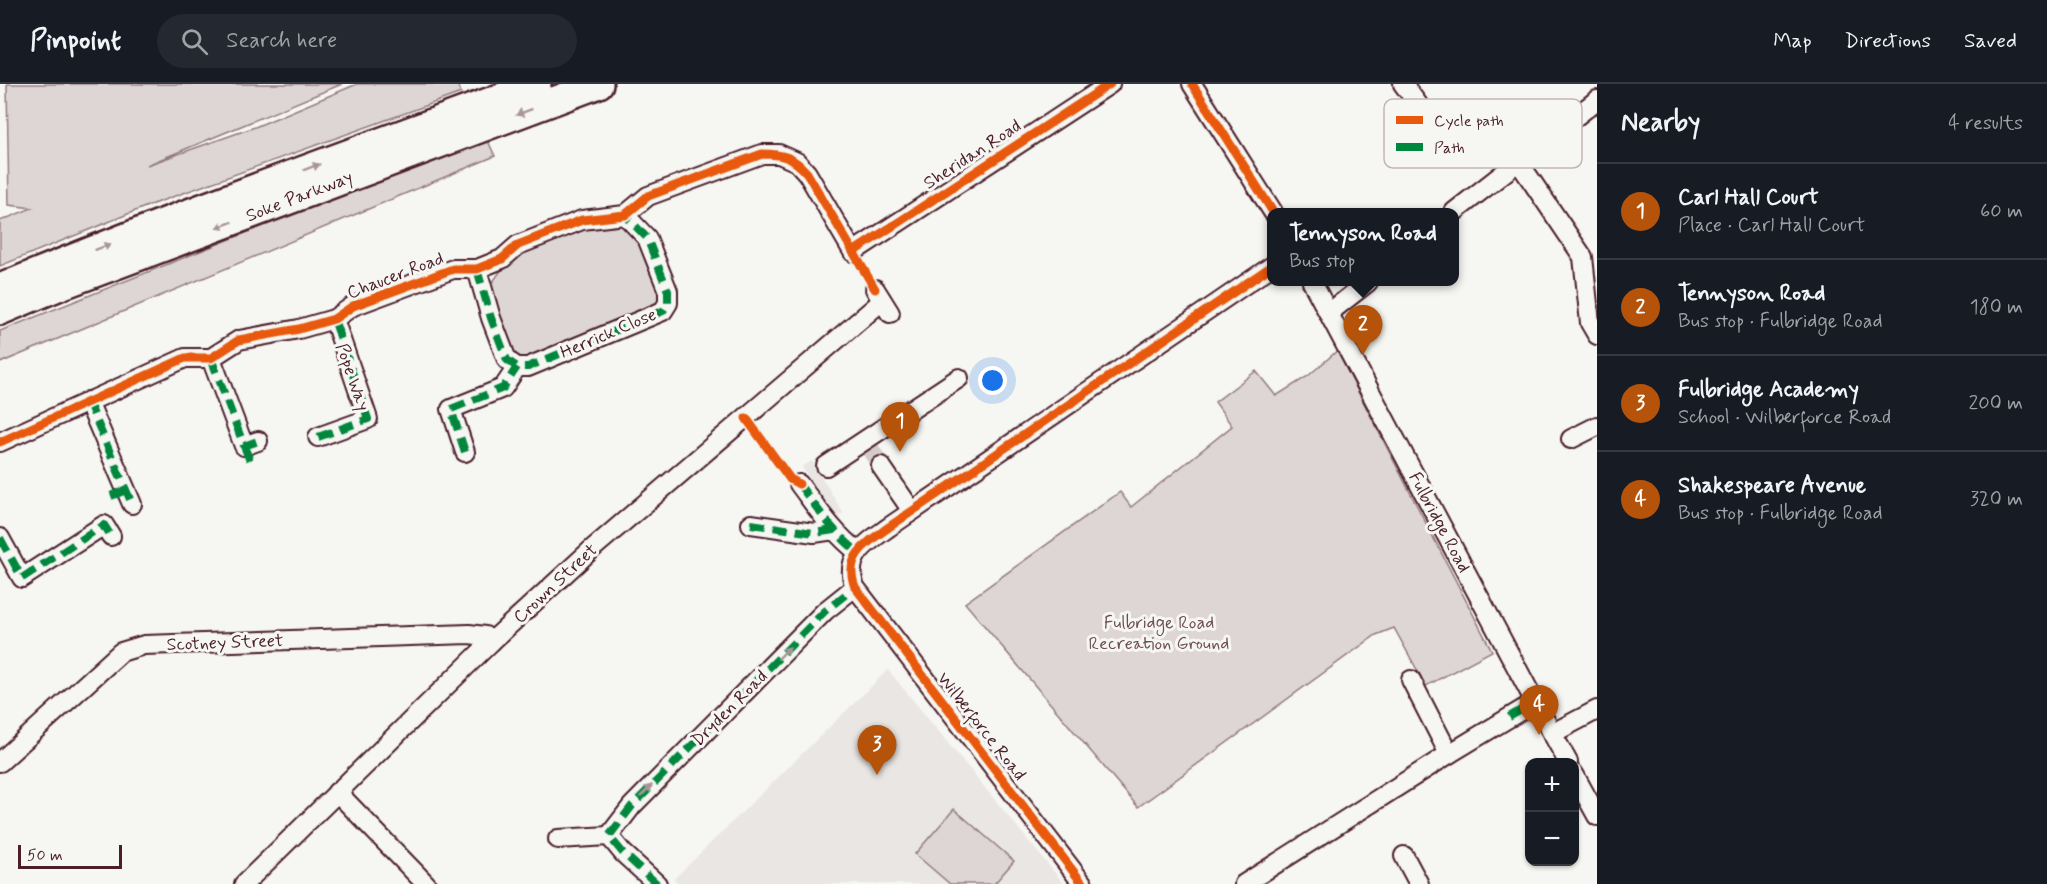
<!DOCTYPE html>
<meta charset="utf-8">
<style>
body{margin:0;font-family:Mynerve,sans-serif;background:#242831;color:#f1f3f6}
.controls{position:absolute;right:18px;bottom:18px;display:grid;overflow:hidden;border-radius:12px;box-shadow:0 2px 4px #0004}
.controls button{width:54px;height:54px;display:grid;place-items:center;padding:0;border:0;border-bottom:2px solid #363941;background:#171b24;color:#f1f3f6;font:30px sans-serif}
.scale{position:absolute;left:18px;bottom:15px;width:104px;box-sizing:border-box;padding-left:6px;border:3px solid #4a1f2b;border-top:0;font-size:16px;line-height:21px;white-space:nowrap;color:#4a1f2b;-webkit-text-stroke:4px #f6f6f2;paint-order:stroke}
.you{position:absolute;left:993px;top:297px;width:21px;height:21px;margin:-15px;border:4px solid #fff;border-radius:50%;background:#1a73e8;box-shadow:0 0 0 9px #1a73e833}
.badge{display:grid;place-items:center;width:39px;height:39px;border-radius:50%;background:#b45309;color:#fff;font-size:20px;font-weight:700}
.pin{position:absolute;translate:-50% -50px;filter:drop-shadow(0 2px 3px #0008)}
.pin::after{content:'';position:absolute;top:32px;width:21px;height:18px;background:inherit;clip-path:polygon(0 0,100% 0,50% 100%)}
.popup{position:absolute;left:1267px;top:124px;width:192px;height:78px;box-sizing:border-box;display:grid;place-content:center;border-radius:12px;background:#171b24;filter:drop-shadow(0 2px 4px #0005);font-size:20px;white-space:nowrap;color:#9ea1a6}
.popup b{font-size:22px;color:#f1f3f6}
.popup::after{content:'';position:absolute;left:50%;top:100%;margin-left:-12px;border:12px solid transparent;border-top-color:#171b24}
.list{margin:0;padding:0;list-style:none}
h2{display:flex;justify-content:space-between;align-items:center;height:78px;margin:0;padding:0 24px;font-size:26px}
h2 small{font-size:20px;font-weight:400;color:#9ea1a6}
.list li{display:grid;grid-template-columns:39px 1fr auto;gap:18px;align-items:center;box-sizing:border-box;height:96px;padding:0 24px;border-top:2px solid #363941}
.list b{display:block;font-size:22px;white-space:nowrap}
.list p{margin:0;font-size:20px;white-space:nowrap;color:#9ea1a6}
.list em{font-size:20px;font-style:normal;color:#9ea1a6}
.icon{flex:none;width:33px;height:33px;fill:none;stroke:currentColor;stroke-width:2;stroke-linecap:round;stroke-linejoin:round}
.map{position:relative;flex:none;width:1597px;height:800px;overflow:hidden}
header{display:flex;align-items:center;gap:36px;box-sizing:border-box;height:84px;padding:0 30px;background:#171b24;border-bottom:2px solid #363941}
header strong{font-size:28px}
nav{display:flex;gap:33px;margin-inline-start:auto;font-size:21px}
.search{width:420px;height:54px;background:#242831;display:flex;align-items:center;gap:15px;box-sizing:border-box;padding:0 21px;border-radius:33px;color:#9ea1a6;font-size:22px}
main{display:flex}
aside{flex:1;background:#171b24}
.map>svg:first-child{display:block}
.built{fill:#e9e6e3}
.green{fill:#ddd6d5;stroke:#947a80;stroke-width:1.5}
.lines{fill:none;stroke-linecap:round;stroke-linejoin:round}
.minor-tunnel{stroke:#d4cbca;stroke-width:18;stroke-dasharray:18 9;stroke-linecap:butt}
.minor-casing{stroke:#4a1f2b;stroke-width:22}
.highway-casing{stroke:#4a1f2b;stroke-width:32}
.minor{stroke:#f6f6f2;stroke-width:18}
.highway{stroke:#f6f6f2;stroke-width:27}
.quiet{stroke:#00873e;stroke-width:8;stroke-dasharray:15 8;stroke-linecap:butt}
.cycleway-casing{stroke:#f6f6f2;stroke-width:13}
.cycleway{stroke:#e8590c;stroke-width:9}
.oneway{fill:#a99598}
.labels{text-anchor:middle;stroke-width:6;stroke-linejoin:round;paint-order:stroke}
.street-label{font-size:18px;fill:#4a1f2b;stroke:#f6f6f2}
.park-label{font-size:18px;fill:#6f4d56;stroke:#f6f6f2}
.key{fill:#f6f6f2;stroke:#c2b6b6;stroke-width:1.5}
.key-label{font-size:16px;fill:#4a1f2b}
</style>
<header>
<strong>Pinpoint</strong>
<div class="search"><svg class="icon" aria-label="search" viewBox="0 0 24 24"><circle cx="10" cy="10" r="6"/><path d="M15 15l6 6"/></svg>Search here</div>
<nav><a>Map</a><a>Directions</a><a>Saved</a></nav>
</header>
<main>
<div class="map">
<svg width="1597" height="800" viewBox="0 0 1597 800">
<rect width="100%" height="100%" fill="#f6f6f2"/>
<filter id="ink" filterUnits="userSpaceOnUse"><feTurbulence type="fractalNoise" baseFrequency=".0167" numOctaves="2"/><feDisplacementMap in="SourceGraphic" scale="12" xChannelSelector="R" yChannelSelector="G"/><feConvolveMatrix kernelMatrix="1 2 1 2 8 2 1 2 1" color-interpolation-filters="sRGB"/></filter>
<g filter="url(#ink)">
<!-- built -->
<g class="built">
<polygon points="812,377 843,429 834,435 802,383"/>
<polygon points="888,586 1064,800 679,800 674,795"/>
</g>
<!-- green -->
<g class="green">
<polygon points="7,0 342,0 147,81 255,43 357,0 457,0 461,9 150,121 0,182 0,137 32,124 9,121"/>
<polygon points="488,57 495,72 0,279 0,247 301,127"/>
<polygon points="614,138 632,144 641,153 663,208 661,222 523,275 516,274 489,203 505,181 520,166 571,146"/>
<polygon points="1337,267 1492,567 1426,602 1394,544 1376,551 1138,723 965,519 1120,408 1131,423 1232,342 1215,318 1256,287 1276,312 1308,292"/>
<polygon points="954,725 1014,777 994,800 950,800 915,770"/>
</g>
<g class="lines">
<!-- minor-tunnel -->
<polyline class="minor-tunnel" points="869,363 881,382"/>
<defs>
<g id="minor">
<polyline points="1192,0 1273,128"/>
<polyline points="1403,0 1420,23"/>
<polyline points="1518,77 1583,173 1590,239 1597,251"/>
<polyline points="1454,128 1597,16"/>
<polyline points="477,185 491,234 507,276 517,283 528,283 663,227 668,219 668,207 647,154 625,131"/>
<polyline points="1312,198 1535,618 1568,678"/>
<polyline points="875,205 890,229"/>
<polyline points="1330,228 1368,198"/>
<polyline points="211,274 244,362 258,357"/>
<polyline points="88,317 132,420"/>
<polyline points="318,353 368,335 334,235"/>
<polyline points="1571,355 1597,342"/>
<polyline points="0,358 185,274 211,274 239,256 299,245 334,235 353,222 453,185 477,185 502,175 518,161 582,136 625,131 648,112 762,70 779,70 797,78 807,89 853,168 1110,0"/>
<polyline points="465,368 451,325 503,304 517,283"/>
<polyline points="826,382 959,294"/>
<polyline points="881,382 912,427"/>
<path d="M799 400C817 424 834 450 858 468"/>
<polyline points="751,440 814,449 834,446"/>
<polyline points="0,454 22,494 104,441 111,452"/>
<polyline points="1411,596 1449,670"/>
<polyline points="1553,649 1597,626"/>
<polyline points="0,678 121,568 144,561 469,550 485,552 492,557"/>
<polyline points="1574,690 1597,732"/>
<polyline points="337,708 426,800"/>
<polyline points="609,752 632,722 825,527 855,503"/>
<polyline points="609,752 623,769 657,800"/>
<polyline points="558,755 609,752"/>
<polyline points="1404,772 1419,800"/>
<polyline points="244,800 492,557 592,465 882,217"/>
<path d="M1083 800 855 503C843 472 867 459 889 443L1272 182"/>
<polyline points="1244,800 1449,670 1535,618"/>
</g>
<g id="highway">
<path d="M0 204C176 130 358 67 537 0"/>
<polyline points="0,227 60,202 599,0"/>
</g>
</defs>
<!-- minor casing -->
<use href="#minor" class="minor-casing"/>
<!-- highway casing -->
<use href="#highway" class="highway-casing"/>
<!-- minor -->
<use href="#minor" class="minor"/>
<!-- highway -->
<use href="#highway" class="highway"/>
<!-- quiet -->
<g class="quiet">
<polyline points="477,185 491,234 507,276 517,283 528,283 663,227 668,219 668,207 647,154 625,131"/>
<polyline points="211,274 244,362 258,357"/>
<polyline points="88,317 132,420"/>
<polyline points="318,353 368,335 334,235"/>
<polyline points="244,362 250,377"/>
<polyline points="465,368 451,325 503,304 517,283"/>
<path d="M799 400C817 424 834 450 858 468"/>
<polyline points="111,412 126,406"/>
<polyline points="751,440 814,449 834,446"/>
<polyline points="0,454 22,494 104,441 111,452"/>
<polyline points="1509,633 1535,618"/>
<polyline points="657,800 623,769 609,752 632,722 825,527 855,503"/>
</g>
<defs>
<g id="cycleway">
<polyline points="1192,0 1273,128"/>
<polyline points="853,168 1110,0"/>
<polyline points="746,334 790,395 799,400"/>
<path d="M0 358 185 274H211L239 256 299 245 334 235 353 222 453 185H477L502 175 518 161 582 136 625 131 648 112 762 70C783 70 793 73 807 89L875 205"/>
<path d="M1083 800 855 503C843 472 867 459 889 443L1272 182"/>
</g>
</defs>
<!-- cycleway casing -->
<use href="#cycleway" class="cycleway-casing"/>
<!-- cycleway -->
<use href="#cycleway" class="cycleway"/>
</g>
<!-- one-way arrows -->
<defs><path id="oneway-solid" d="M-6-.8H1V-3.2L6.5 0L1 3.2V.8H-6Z" transform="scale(1.5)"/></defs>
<g class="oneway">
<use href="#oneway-solid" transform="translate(524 28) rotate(159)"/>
<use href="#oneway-solid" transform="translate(312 83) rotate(-20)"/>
<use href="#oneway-solid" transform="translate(224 141) rotate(159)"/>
<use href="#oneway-solid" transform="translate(103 163) rotate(-21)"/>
<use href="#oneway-solid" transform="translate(784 569) rotate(-45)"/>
<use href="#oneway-solid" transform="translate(646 707) rotate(-45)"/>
</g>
</g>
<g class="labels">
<!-- street labels -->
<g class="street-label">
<text transform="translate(972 70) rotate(-33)" y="6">Sheridan Road</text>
<text transform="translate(299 112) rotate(-21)" y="6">Soke Parkway</text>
<text transform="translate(395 191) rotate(-21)" y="6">Chaucer Road</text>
<text transform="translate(608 249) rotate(-23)" y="6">Herrick Close</text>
<text transform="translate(353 293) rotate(71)" y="6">Pope Way</text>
<text transform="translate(1440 438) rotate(62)" y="6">Fulbridge Road</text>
<text transform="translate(555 499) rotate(-43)" y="6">Crown Street</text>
<text transform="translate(225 558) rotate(-2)" y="6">Scotney Street</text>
<text transform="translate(729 624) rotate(-45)" y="6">Dryden Road</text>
<text transform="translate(982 642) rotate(52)" y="6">Wilberforce Road</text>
</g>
<!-- park labels -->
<g class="park-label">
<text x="1159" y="544">Fulbridge Road<tspan x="1159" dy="21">Recreation Ground</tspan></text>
</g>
</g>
<!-- legend -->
<rect x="1384" y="15" width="198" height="69" rx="9" class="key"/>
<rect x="1396" y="32" width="27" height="8" fill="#e8590c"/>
<rect x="1396" y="59" width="27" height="8" fill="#00873e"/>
<g class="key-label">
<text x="1434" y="42">Cycle path</text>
<text x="1434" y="69">Path</text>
</g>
</svg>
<div class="controls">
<button>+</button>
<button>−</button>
</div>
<div class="scale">50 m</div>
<div class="you"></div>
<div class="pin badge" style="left:900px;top:368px">1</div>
<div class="pin badge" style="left:1363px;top:271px">2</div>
<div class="popup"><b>Tennyson Road</b>Bus stop</div>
<div class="pin badge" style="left:877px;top:691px">3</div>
<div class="pin badge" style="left:1539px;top:651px">4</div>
</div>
<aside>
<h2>Nearby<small>4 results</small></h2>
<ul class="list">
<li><span class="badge">1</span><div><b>Carl Hall Court</b><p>Place · Carl Hall Court</p></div><em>60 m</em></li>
<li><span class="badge">2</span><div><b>Tennyson Road</b><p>Bus stop · Fulbridge Road</p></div><em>180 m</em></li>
<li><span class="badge">3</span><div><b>Fulbridge Academy</b><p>School · Wilberforce Road</p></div><em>200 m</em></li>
<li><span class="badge">4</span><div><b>Shakespeare Avenue</b><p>Bus stop · Fulbridge Road</p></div><em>320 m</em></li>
</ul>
</aside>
</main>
